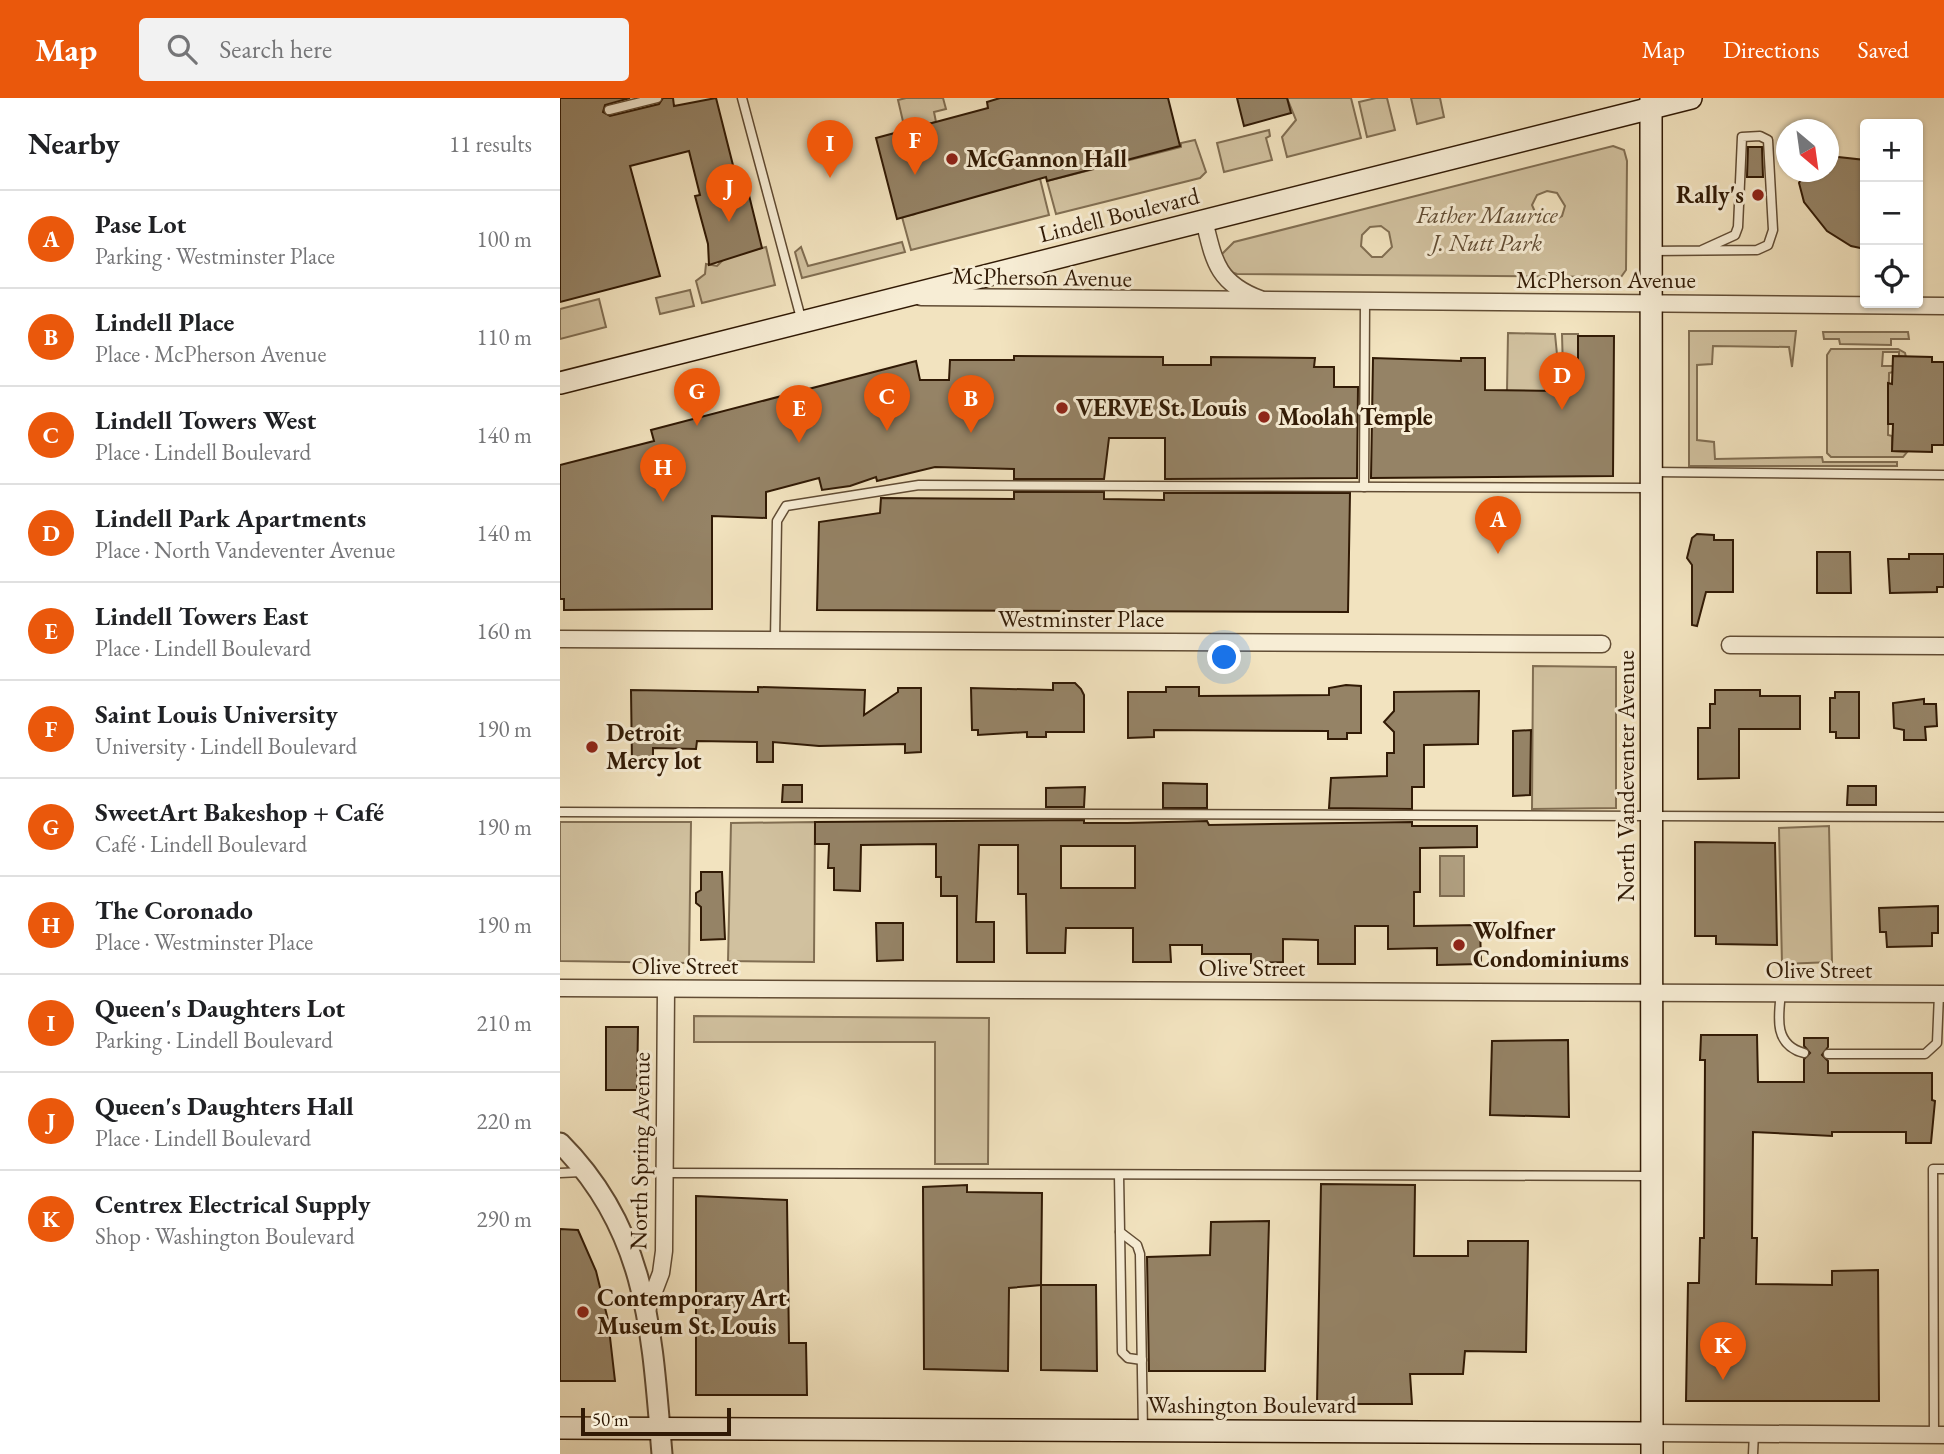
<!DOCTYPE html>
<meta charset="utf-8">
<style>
body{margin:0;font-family:"EB Garamond",serif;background:#f2f2f2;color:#202124}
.controls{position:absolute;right:21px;top:21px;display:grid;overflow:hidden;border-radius:7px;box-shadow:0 2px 5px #0004}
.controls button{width:63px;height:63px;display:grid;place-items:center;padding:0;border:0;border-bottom:2px solid #e0e0e0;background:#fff;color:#202124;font:35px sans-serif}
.compass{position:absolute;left:1216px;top:21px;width:63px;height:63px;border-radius:50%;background:#fff;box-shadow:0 2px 5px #0004;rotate:151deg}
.scale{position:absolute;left:21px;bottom:18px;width:150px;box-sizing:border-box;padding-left:7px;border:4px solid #311a05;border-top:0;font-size:19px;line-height:24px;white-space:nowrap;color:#311a05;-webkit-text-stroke:5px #f7edd5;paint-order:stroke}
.you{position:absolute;left:665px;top:560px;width:24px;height:24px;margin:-18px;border:5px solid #fff;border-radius:50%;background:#1a73e8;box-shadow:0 0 0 10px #1a73e833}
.badge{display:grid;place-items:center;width:46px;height:46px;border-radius:50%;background:#ea580c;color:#fff;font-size:23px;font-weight:700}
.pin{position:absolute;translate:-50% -58px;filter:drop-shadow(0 2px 4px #0008)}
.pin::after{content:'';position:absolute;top:37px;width:24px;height:21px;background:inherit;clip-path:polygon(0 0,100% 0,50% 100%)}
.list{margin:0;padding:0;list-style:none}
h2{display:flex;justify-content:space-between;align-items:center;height:91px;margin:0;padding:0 28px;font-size:30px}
h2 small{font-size:23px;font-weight:400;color:#757577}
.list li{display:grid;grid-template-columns:46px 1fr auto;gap:21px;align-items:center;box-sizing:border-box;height:98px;padding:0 28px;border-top:2px solid #e0e0e0}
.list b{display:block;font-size:26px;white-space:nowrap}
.list p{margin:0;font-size:23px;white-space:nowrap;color:#757577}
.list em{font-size:23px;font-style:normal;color:#757577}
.icon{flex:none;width:38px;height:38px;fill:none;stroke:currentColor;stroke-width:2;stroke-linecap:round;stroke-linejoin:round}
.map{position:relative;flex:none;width:1384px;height:1356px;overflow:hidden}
header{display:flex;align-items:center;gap:42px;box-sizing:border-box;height:98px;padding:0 35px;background:#ea580c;color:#fff}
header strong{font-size:33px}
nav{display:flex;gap:38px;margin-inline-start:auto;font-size:24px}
.search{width:490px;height:63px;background:#f2f2f2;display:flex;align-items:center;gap:18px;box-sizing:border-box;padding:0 24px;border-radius:7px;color:#757577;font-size:26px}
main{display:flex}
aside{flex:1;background:#fff}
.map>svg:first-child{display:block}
.green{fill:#d1c19f;stroke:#816e52;stroke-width:2;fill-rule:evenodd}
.water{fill:#b09f80;stroke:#7d6a4f;stroke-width:2}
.building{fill:#958366;stroke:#311a05;stroke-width:2;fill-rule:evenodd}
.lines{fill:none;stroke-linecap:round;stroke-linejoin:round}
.service-casing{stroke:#614c34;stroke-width:11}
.minor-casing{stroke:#614c34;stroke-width:19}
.tertiary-casing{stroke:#614c34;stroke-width:23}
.secondary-casing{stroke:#311a05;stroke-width:24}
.service{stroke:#f7edd5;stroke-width:8}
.minor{stroke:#f7edd5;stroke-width:16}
.tertiary{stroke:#f7edd5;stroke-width:19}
.secondary{stroke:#f7edd5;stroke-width:21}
.poi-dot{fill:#8f2418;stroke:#f7edd5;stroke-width:2.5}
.labels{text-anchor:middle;stroke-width:6;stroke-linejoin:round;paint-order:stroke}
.poi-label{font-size:24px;font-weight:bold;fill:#311a05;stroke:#f7edd5;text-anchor:start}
.street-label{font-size:24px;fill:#311a05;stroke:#f7edd5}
.park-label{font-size:24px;font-style:italic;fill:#614c33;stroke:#f7edd5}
</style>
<header>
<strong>Map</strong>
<div class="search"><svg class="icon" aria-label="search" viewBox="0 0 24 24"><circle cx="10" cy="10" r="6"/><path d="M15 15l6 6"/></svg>Search here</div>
<nav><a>Map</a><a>Directions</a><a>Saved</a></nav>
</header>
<main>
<aside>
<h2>Nearby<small>11 results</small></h2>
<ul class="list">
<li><span class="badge">A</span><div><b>Pase Lot</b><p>Parking · Westminster Place</p></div><em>100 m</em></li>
<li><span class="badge">B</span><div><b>Lindell Place</b><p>Place · McPherson Avenue</p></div><em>110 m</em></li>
<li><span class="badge">C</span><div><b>Lindell Towers West</b><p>Place · Lindell Boulevard</p></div><em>140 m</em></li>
<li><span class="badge">D</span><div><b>Lindell Park Apartments</b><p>Place · North Vandeventer Avenue</p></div><em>140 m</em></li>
<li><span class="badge">E</span><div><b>Lindell Towers East</b><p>Place · Lindell Boulevard</p></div><em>160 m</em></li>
<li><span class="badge">F</span><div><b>Saint Louis University</b><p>University · Lindell Boulevard</p></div><em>190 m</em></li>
<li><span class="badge">G</span><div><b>SweetArt Bakeshop + Café</b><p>Café · Lindell Boulevard</p></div><em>190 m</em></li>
<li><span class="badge">H</span><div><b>The Coronado</b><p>Place · Westminster Place</p></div><em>190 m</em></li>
<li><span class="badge">I</span><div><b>Queen's Daughters Lot</b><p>Parking · Lindell Boulevard</p></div><em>210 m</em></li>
<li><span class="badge">J</span><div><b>Queen's Daughters Hall</b><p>Place · Lindell Boulevard</p></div><em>220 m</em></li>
<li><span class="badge">K</span><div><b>Centrex Electrical Supply</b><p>Shop · Washington Boulevard</p></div><em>290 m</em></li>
</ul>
</aside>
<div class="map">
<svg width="1384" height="1356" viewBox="0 0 1384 1356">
<rect width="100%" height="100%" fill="#f2e3bf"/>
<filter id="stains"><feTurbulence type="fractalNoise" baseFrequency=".00286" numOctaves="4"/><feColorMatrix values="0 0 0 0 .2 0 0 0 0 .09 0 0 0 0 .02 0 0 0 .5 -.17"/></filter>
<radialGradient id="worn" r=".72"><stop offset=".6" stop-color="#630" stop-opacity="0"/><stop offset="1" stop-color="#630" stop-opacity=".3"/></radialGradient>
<!-- green -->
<g class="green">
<polygon points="346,0 383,0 386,11 374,14 376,24 345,32 338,2"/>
<polygon points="460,0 489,117 351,152 342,119 355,116"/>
<polygon points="727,0 791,0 801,40 727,59 722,39 736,22"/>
<polygon points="816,0 827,0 835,32 807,39 799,4"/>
<polygon points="851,0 880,0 884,19 857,26"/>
<polygon points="709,32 710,38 706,40 712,62 664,74 657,45"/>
<polygon points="635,42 646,74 640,80 496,116 487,83 621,49 621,45"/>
<path d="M1053 48 1064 52 1067 63 1066 172 1061 179 677 176 668 173 661 157 674 144ZM987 93 997 95 1005 108 1002 118 989 125 978 121 972 107 977 97ZM821 128 829 134 832 149 822 159H812L801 148 802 137 810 129Z"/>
<polygon points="342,144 345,154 242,180 235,154 241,149 248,168"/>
<polygon points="206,149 215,187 142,205 136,183 145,176 146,166 157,168 166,159"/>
<polygon points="130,192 134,208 100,216 96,200"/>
<polygon points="39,201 46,229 0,241 0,211"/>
<polygon points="1129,233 1236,233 1232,269 1229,249 1153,248 1152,266 1137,267 1137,342 1154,344 1155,361 1262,359 1263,364 1337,364 1337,368 1129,368"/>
<polygon points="1263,234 1348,234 1349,241 1331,241 1331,247 1280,246 1279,241 1264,241"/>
<polygon points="948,235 995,236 999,277 985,283 985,293 947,293"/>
<polygon points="1002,236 1018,236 1018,277 1003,273"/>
<polygon points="1271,251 1338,251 1345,255 1346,259 1339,258 1339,254 1323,254 1322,268 1333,268 1333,274 1329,275 1328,337 1332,338 1332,353 1347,354 1343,359 1271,359 1267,355 1267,257"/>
<polygon points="973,568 1056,569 1056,710 972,711"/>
<polygon points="0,724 131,724 129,865 0,863"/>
<polygon points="255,724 254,864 168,863 171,725"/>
<polygon points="1269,728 1272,864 1222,866 1219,730"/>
<polygon points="134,918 429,920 428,1066 375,1066 375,944 134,944"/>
</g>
<!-- water -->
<rect class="water" x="880" y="758" width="24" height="40"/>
<!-- building -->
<g class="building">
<polygon points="0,0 70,0 45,7 43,14 50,18 99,6 103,0 113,0 114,8 156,0 178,87 186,85 202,150 149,167 148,146 135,98 140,97 129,53 70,68 100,178 0,204"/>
<polygon points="440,0 608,0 620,48 487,83 486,79 337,121 316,40 428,10 427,4"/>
<polygon points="677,0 727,0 731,15 684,28"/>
<polygon points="1188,49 1202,49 1203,79 1187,79"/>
<polygon points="1269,58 1305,62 1305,151 1291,148 1267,133 1244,104 1239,85 1245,74 1269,74"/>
<polygon points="1018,238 1054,238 1053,378 811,380 813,260 901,263 901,260 925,260 925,292 997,293 1018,273"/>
<polygon points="454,258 603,259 603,267 651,267 651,259 755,260 754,269 774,269 774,289 798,289 797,380 605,381 605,340 549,340 544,381 454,381 454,371 375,369 317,383 316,379 290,388 262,392 259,380 206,394 206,420 152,418 152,511 4,512 4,501 0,501 0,367 94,343 91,332 356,263 360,282 389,282 390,262 454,262"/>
<polygon points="1333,258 1372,259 1372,264 1384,264 1384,347 1372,347 1372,354 1332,353 1333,326 1328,326 1328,285 1332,286"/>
<polygon points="454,394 544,394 544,401 604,402 604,395 790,395 788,514 257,512 259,424 320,415 321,400 454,401"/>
<polygon points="1137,436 1154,437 1154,442 1173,442 1173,494 1146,494 1137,528 1132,527 1132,467 1127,460 1132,440"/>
<polygon points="1257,454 1290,454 1291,495 1257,495"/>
<polygon points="1349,456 1384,456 1384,489 1377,489 1377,494 1330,495 1328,461 1349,461"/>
<polygon points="493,585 515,585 521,591 524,597 524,634 486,634 486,639 467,639 467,634 418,637 418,632 412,632 411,590 493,592"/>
<polygon points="786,587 801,588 801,635 787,635 787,641 768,641 768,633 594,632 594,639 568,640 568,594 606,594 606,589 639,589 639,598 769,597 769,590"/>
<polygon points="198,589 305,592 304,617 338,594 338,590 361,590 361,654 345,655 345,646 259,648 213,644 213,664 197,664 197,644 137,643 136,651 93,650 93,666 72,666 71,592 198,594"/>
<polygon points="1155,592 1200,592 1200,598 1240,598 1240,631 1179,631 1179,680 1138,681 1138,630 1150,630 1150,606 1155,606"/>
<polygon points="919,593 918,646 864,647 864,689 852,689 852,711 769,710 771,680 827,678 827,655 834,655 834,634 824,624 834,613 834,594"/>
<polygon points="1275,594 1299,594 1299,640 1276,640 1276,634 1270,634 1270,600 1275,600"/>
<polygon points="1364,601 1364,606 1376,606 1377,628 1365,629 1366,642 1344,642 1344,632 1334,630 1333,605"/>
<polygon points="971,632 970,697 953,698 953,633"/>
<polygon points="603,685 647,686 647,710 603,710"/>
<polygon points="223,687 242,687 242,704 222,704"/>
<polygon points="1288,688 1316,688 1316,707 1287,707"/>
<polygon points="525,689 524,709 486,709 486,690"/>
<path d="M524 722V725H567L647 723 649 727 852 724V728H917V749L860 750V794H854V828L920 827 921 866 877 867V850L828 851V828H795V866H758V842L723 841V864L691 865V856H642V847H610L611 864H573V830H506L505 855H467L466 796H458V747H419L416 824H434V864H397V798H381V779H376V746L301 747 300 793 274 792V770H268L269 746H255V724ZM501 748H575V790H501Z"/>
<polygon points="1135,744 1215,745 1217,847 1156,846 1156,838 1135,838"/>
<polygon points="141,774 162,774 165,841 141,842 141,809 136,805 136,795 141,792"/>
<polygon points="1378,808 1378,835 1372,835 1372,848 1327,849 1326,834 1320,834 1319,810"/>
<polygon points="316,825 343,825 343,862 317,863"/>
<polygon points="46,929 78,929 77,992 46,992"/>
<polygon points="1141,937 1197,937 1198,984 1244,984 1244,961 1250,955 1244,948 1244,940 1268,940 1268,949 1262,957 1268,963 1268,975 1372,975 1372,1002 1375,1003 1371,1045 1346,1045 1346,1034 1272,1034 1272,1038 1193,1034 1192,1140 1197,1140 1196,1186 1272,1187 1272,1173 1318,1172 1319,1303 1126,1303 1128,1185 1139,1185 1140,1140 1144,1140 1145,962 1140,962"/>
<polygon points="1008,942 1009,1019 930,1017 932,943"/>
<polygon points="761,1086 855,1087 854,1158 908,1158 908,1143 968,1143 966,1254 905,1253 903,1276 850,1276 852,1306 757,1306"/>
<polygon points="407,1087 407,1094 482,1095 481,1187 449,1190 448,1273 364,1271 363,1089"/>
<polygon points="136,1098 227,1102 229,1245 246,1245 247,1297 136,1297"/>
<polygon points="709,1123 705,1273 589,1273 587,1159 650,1157 651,1124"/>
<polygon points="0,1131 18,1132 36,1173 48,1222 55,1283 0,1283"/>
<polygon points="481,1187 536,1187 537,1273 481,1272"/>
</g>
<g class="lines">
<defs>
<g id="service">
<polyline points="182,0 242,224"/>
<polyline points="49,12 97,0"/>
<polyline points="1092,153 1197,152 1208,147 1213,132 1208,42 1200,38 1182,39 1178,129 1175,137 1142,152"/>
<polyline points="1092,374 1384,377"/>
<polyline points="804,389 805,204"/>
<polyline points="215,542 217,423 226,408 359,387 1090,390"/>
<polyline points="0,714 1384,719"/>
<path d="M1221 895C1218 920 1214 947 1244 955"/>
<polyline points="1268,956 1365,956 1377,945 1379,896"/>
<polyline points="0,1075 22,1074"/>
<polyline points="105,1075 1089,1078"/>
<polyline points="559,1077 560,1134 577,1147 580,1156 583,1333"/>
<polyline points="560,1134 562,1254 568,1260 582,1262"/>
<polyline points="1374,1337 1373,1071 1384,1071"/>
<polyline points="1193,1356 1194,1335"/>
</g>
<g id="minor">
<path d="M644 122C654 163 657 185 700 201"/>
<polyline points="361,199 1384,208"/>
<polyline points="0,541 1042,546"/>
<polyline points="1170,547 1384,548"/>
<polyline points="0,890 1384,896"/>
<polyline points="87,1212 101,1175 104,1153 106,891"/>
<polyline points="1092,1335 1384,1337"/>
</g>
<path id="tertiary" d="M0 1045C89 1134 92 1238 102 1356"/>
<g id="secondary">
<polyline points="1091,0 1092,1356"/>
<polyline points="0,285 1131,0"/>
<polyline points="0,1330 1092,1335"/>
</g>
</defs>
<!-- service casing -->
<use href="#service" class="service-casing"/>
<!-- minor casing -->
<use href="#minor" class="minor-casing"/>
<!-- tertiary casing -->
<use href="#tertiary" class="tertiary-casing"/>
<!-- secondary casing -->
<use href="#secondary" class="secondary-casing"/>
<!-- service -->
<use href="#service" class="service"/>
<!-- minor -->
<use href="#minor" class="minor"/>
<!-- tertiary -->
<use href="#tertiary" class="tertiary"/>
<!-- secondary -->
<use href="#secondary" class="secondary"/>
</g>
<!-- markers -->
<g class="poi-dot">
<circle cx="392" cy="61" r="7"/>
<circle cx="1198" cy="97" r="7"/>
<circle cx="502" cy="310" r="7"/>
<circle cx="704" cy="319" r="7"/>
<circle cx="32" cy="649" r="7"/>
<circle cx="899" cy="847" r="7"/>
<circle cx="23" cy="1214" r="7"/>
</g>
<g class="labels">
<!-- poi labels -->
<g class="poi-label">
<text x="406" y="69">McGannon Hall</text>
<text x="1184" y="105" text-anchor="end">Rally's</text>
<text x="516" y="318">VERVE St. Louis</text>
<text x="718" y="327">Moolah Temple</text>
<text x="46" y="643">Detroit<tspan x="46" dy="28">Mercy lot</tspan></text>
<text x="913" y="841">Wolfner<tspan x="913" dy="28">Condominiums</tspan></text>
<text x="37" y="1208">Contemporary Art<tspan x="37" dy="28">Museum St. Louis</tspan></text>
</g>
<!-- street labels -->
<g class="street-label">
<text transform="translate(559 117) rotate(-14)" y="8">Lindell Boulevard</text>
<text transform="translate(482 179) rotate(1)" y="8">McPherson Avenue</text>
<text x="1046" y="190">McPherson Avenue</text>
<text x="521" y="529">Westminster Place</text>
<text transform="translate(1066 678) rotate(-90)" y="8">North Vandeventer Avenue</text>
<text x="125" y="876">Olive Street</text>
<text x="692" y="878">Olive Street</text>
<text x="1259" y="880">Olive Street</text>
<text transform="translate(80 1053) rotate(-89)" y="8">North Spring Avenue</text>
<text x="692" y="1315">Washington Boulevard</text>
</g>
<!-- park labels -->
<g class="park-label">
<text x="927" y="125">Father Maurice<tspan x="927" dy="28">J. Nutt Park</tspan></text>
</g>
</g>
<rect width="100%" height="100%" filter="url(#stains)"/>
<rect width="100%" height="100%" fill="url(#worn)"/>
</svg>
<div class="controls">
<button>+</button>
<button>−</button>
<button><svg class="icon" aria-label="locate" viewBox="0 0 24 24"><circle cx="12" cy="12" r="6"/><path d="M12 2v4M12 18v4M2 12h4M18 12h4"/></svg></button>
</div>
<svg class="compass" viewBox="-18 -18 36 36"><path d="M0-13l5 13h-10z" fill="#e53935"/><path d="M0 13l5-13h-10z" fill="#757577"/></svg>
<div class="scale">50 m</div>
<div class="you"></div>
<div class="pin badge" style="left:938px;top:456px">A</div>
<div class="pin badge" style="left:411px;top:335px">B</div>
<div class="pin badge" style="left:327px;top:333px">C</div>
<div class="pin badge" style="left:1002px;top:312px">D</div>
<div class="pin badge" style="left:239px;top:345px">E</div>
<div class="pin badge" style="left:355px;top:77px">F</div>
<div class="pin badge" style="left:137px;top:328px">G</div>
<div class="pin badge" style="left:103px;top:404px">H</div>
<div class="pin badge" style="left:270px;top:80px">I</div>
<div class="pin badge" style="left:169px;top:124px">J</div>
<div class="pin badge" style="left:1163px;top:1282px">K</div>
</div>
</main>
